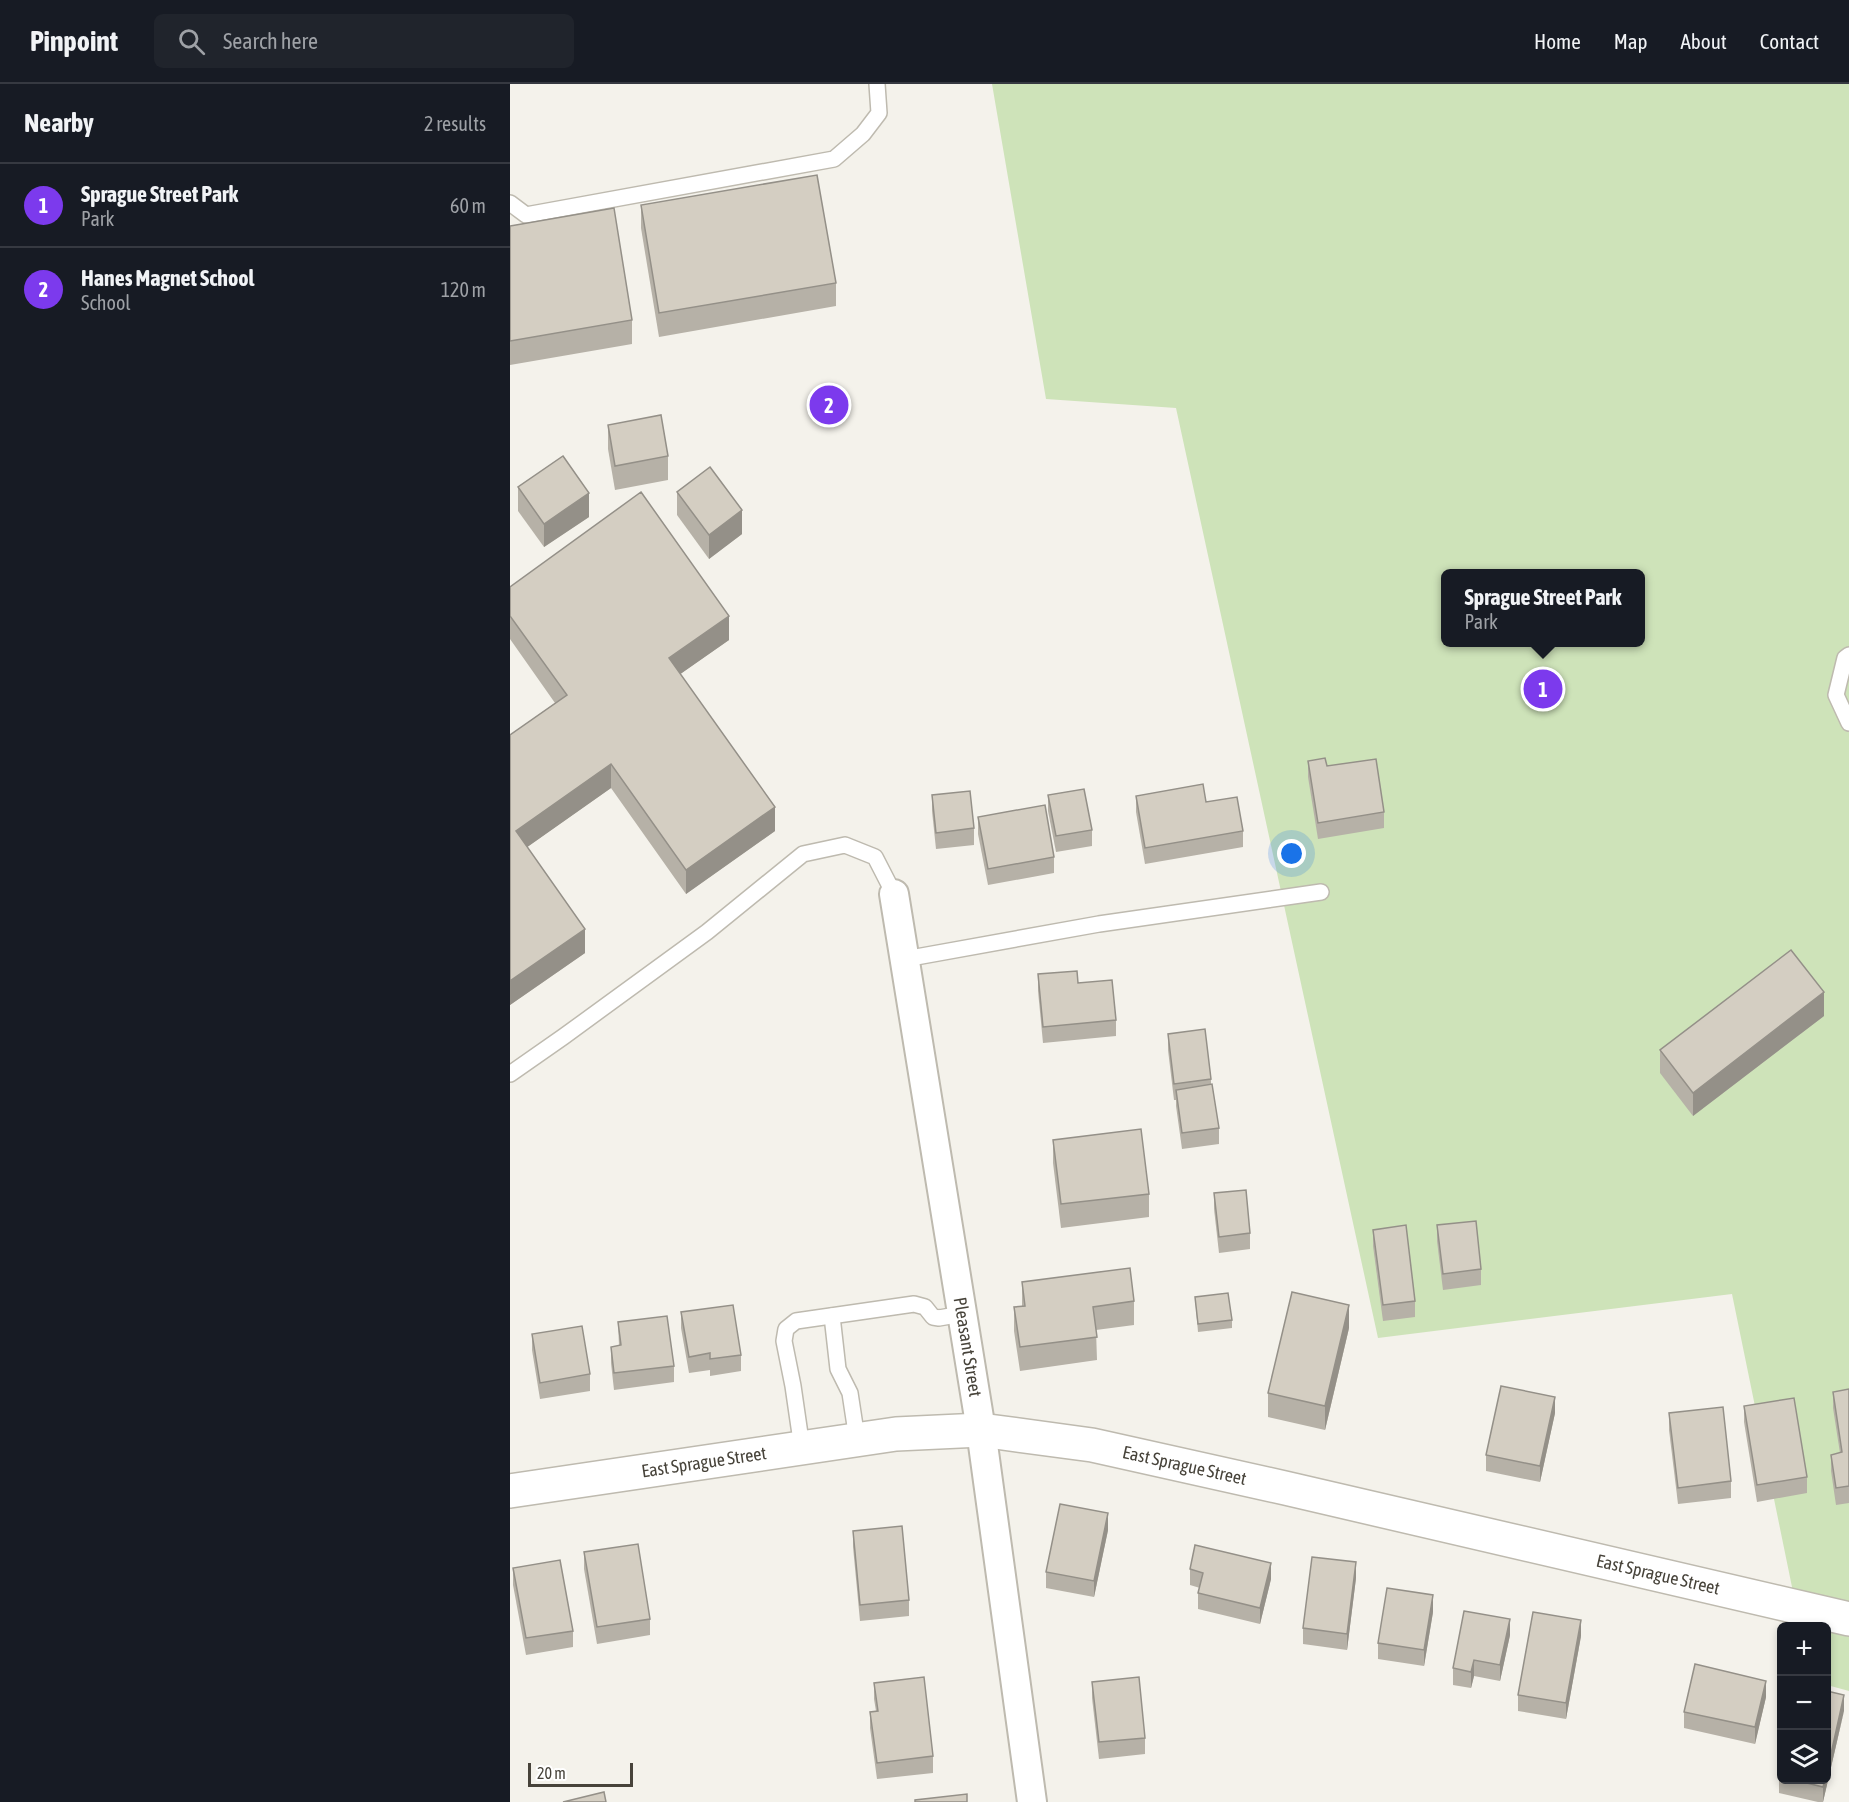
<!DOCTYPE html>
<meta charset="utf-8">
<style>
body{margin:0;font-family:"Asap Condensed",sans-serif;background:#20242c;color:#f1f3f6}
.controls{position:absolute;right:18px;bottom:18px;display:grid;overflow:hidden;border-radius:9px;box-shadow:0 3px 9px #0003}
.controls button{width:54px;height:54px;display:grid;place-items:center;padding:0;border:0;border-bottom:2px solid #363941;background:#171b24;color:#f1f3f6;font:30px sans-serif}
.scale{position:absolute;left:18px;bottom:15px;width:105px;box-sizing:border-box;padding-left:6px;border:3px solid #47433a;border-top:0;font-size:16px;line-height:21px;white-space:nowrap;color:#47433a;-webkit-text-stroke:4px #fff;paint-order:stroke}
.you{position:absolute;left:782px;top:770px;width:21px;height:21px;margin:-15px;border:4px solid #fff;border-radius:50%;background:#1a73e8;box-shadow:0 0 0 9px #1a73e833}
.badge{display:grid;place-items:center;width:39px;height:39px;border-radius:50%;background:#7c3aed;color:#fff;font-size:20px;font-weight:700}
.pin{position:absolute;translate:-50% -50%;border:3px solid #fff;box-shadow:0 2px 6px #0006}
.popup{position:absolute;left:931px;top:485px;width:204px;height:78px;box-sizing:border-box;display:grid;place-content:center;border-radius:9px;background:#171b24;filter:drop-shadow(0 2px 4px #0005);font-size:20px;white-space:nowrap;color:#9ea1a6}
.popup b{font-size:22px;color:#f1f3f6}
.popup::after{content:'';position:absolute;left:50%;top:100%;margin-left:-12px;border:12px solid transparent;border-top-color:#171b24}
.list{margin:0;padding:0;list-style:none}
h2{display:flex;justify-content:space-between;align-items:center;height:78px;margin:0;padding:0 24px;font-size:26px}
h2 small{font-size:20px;font-weight:400;color:#9ea1a6}
.list li{display:grid;grid-template-columns:39px 1fr auto;gap:18px;align-items:center;box-sizing:border-box;height:84px;padding:0 24px;border-top:2px solid #363941}
.list b{display:block;font-size:22px;white-space:nowrap}
.list p{margin:0;font-size:20px;white-space:nowrap;color:#9ea1a6}
.list em{font-size:20px;font-style:normal;color:#9ea1a6}
.icon{flex:none;width:33px;height:33px;fill:none;stroke:currentColor;stroke-width:2;stroke-linecap:round;stroke-linejoin:round}
.map{position:relative;flex:none;width:1339px;height:1718px;overflow:hidden}
header{display:flex;align-items:center;gap:36px;box-sizing:border-box;height:84px;padding:0 30px;background:#171b24;border-bottom:2px solid #363941}
header strong{font-size:28px}
nav{display:flex;gap:33px;margin-inline-start:auto;font-size:21px}
.search{width:420px;height:54px;background:#20242c;display:flex;align-items:center;gap:15px;box-sizing:border-box;padding:0 21px;border-radius:9px;color:#9ea1a6;font-size:22px}
main{display:flex}
aside{flex:1;background:#171b24}
.map>svg:first-child{display:block}
.green{fill:#cee3b9;fill-rule:evenodd}
.lines{fill:none;stroke-linecap:round;stroke-linejoin:round}
.service-casing{stroke:#bebaaf;stroke-width:18}
.minor-casing{stroke:#bebaaf;stroke-width:32}
.tertiary-casing{stroke:#bebaaf;stroke-width:36}
.service{stroke:#fff;stroke-width:15}
.minor{stroke:#fff;stroke-width:28}
.tertiary{stroke:#fff;stroke-width:33}
.wall{fill:#b6b1a7}
.shaded-wall{fill:#949088}
.building{fill:#d4cec2;stroke:#949088;stroke-width:1.5}
.labels{text-anchor:middle;stroke-width:6;stroke-linejoin:round;paint-order:stroke}
.street-label{font-size:18px;fill:#47433a;stroke:#fff}
</style>
<header>
<strong>Pinpoint</strong>
<div class="search"><svg class="icon" aria-label="search" viewBox="0 0 24 24"><circle cx="10" cy="10" r="6"/><path d="M15 15l6 6"/></svg>Search here</div>
<nav><a>Home</a><a>Map</a><a>About</a><a>Contact</a></nav>
</header>
<main>
<aside>
<h2>Nearby<small>2 results</small></h2>
<ul class="list">
<li><span class="badge">1</span><div><b>Sprague Street Park</b><p>Park</p></div><em>60 m</em></li>
<li><span class="badge">2</span><div><b>Hanes Magnet School</b><p>School</p></div><em>120 m</em></li>
</ul>
</aside>
<div class="map">
<svg width="1339" height="1718" viewBox="0 0 1339 1718">
<rect width="100%" height="100%" fill="#f4f2eb"/>
<!-- green -->
<path class="green" d="M482 0H1339V1607L1317 1601 1316 1542H1290L1222 1210 868 1254 666 324 536 315ZM936 490H1130V558H936Z"/>
<g class="lines">
<defs>
<g id="service">
<polyline points="0,119 16,131 324,75 353,50 369,29 367,0"/>
<polyline points="1339,571 1335,574 1326,611 1339,639"/>
<polyline points="395,875 589,840 811,808"/>
<polyline points="0,990 53,953 197,848 293,770 335,761 365,773 384,810"/>
<polyline points="322,1232 328,1285 340,1309 347,1355"/>
<polyline points="292,1364 283,1302 274,1257 276,1245 286,1237 404,1220 415,1223 423,1233 429,1234 452,1230"/>
</g>
<g id="minor">
<path id="s1" d="M384 810 471 1346 522 1718"/>
</g>
<g id="tertiary">
<path id="s2" d="M0 1407 386 1350 471 1346 582 1361 775 1404 1339 1535"/>
</g>
</defs>
<!-- service casing -->
<use href="#service" class="service-casing"/>
<!-- minor casing -->
<use href="#minor" class="minor-casing"/>
<!-- tertiary casing -->
<use href="#tertiary" class="tertiary-casing"/>
<!-- service -->
<use href="#service" class="service"/>
<!-- minor -->
<use href="#minor" class="minor"/>
<!-- tertiary -->
<use href="#tertiary" class="tertiary"/>
</g>
<!-- wall -->
<g class="wall">
<polygon points="131,121 326,199 326,222 149,253 131,144"/>
<polygon points="0,142 122,236 122,260 0,281"/>
<polygon points="98,341 158,372 158,396 105,406 98,365"/>
<polygon points="8,403 79,433 34,463 8,427"/>
<polygon points="167,408 232,450 199,475 167,431"/>
<polygon points="0,503 219,556 170,590 265,747 176,810 101,704 17,763 75,869 0,921 0,651 45,619 0,555"/>
<polygon points="798,677 817,682 874,728 874,744 808,755 798,693"/>
<polygon points="422,711 464,744 464,761 426,765 422,727"/>
<polygon points="538,711 582,746 582,762 546,768 538,727"/>
<polygon points="626,712 696,718 733,747 733,763 635,780 626,728"/>
<polygon points="468,733 544,773 544,789 478,801 468,750"/>
<polygon points="528,890 568,899 606,936 606,952 533,959 528,907"/>
<polygon points="1314,932 1183,1032 1150,989 1150,966"/>
<polygon points="658,950 701,995 701,1001 709,1044 709,1060 672,1065 666,1022 666,1016 664,1016 658,966"/>
<polygon points="543,1056 639,1110 639,1133 551,1144 543,1079"/>
<polygon points="704,1109 740,1149 740,1165 709,1169 704,1125"/>
<polygon points="927,1141 971,1185 971,1201 933,1206 927,1157"/>
<polygon points="863,1146 905,1217 905,1233 873,1237 863,1162"/>
<polygon points="512,1198 624,1217 624,1241 586,1246 587,1276 510,1287 504,1247 504,1223 512,1222"/>
<polygon points="685,1213 722,1236 722,1244 688,1248"/>
<polygon points="171,1228 231,1271 231,1287 200,1292 200,1286 179,1289 171,1244"/>
<polygon points="108,1238 164,1282 164,1298 104,1306 101,1279 101,1263 109,1262"/>
<polygon points="839,1244 815,1346 758,1333 758,1309"/>
<polygon points="22,1250 80,1290 80,1307 30,1315 22,1266"/>
<polygon points="1339,1305 1339,1419 1326,1421 1321,1387 1321,1371 1330,1369 1323,1324 1323,1308"/>
<polygon points="1234,1322 1297,1393 1297,1409 1247,1418 1234,1338"/>
<polygon points="1045,1329 1030,1398 976,1387 976,1371"/>
<polygon points="1159,1329 1221,1397 1221,1414 1168,1420 1159,1346"/>
<polygon points="598,1446 584,1513 536,1504 536,1488"/>
<polygon points="343,1447 399,1516 399,1532 350,1537 343,1463"/>
<polygon points="74,1468 140,1535 140,1551 87,1560 74,1485"/>
<polygon points="3,1484 63,1547 63,1563 16,1571 3,1501"/>
<polygon points="680,1485 761,1495 750,1540 688,1525 688,1509 690,1504 680,1501"/>
<polygon points="846,1494 837,1566 793,1560 793,1544"/>
<polygon points="923,1528 914,1582 868,1575 868,1559"/>
<polygon points="1000,1551 990,1597 964,1592 961,1604 943,1601 943,1584"/>
<polygon points="1071,1552 1056,1635 1008,1627 1008,1611"/>
<polygon points="582,1598 635,1654 635,1670 589,1675 582,1614"/>
<polygon points="364,1599 423,1672 423,1689 367,1695 360,1644 360,1628 366,1627 364,1615"/>
<polygon points="1256,1613 1245,1660 1174,1644 1174,1628"/>
<polygon points="1334,1627 1313,1718 1308,1718 1269,1709 1269,1693 1272,1681 1272,1695 1317,1695"/>
</g>
<!-- shaded-wall -->
<g class="shaded-wall">
<polygon points="79,409 79,433 34,463 34,440"/>
<polygon points="232,426 232,450 199,475 199,451"/>
<polygon points="219,532 219,556 159,598 159,574"/>
<polygon points="101,680 101,704 6,771 6,747"/>
<polygon points="265,723 265,747 176,810 176,786"/>
<polygon points="75,845 75,869 0,921 0,897"/>
<polygon points="1314,908 1314,932 1183,1032 1183,1009"/>
<polygon points="839,1221 839,1244 815,1346 815,1322"/>
<polygon points="1045,1313 1045,1329 1030,1398 1030,1382"/>
<polygon points="598,1429 598,1446 584,1513 584,1497"/>
<polygon points="846,1478 846,1494 837,1566 837,1550"/>
<polygon points="761,1479 761,1495 750,1540 750,1524"/>
<polygon points="923,1511 923,1528 914,1582 914,1566"/>
<polygon points="1000,1535 1000,1551 990,1597 990,1581"/>
<polygon points="1071,1536 1071,1552 1056,1635 1056,1619"/>
<polygon points="964,1576 964,1592 961,1604 961,1588"/>
<polygon points="1256,1597 1256,1613 1245,1660 1245,1643"/>
<polygon points="1334,1611 1334,1627 1313,1718 1313,1703 1315,1695 1317,1695 1317,1688"/>
</g>
<!-- building -->
<g class="building">
<polygon points="307,91 326,199 149,229 131,121"/>
<polygon points="104,124 122,236 0,257 0,142"/>
<polygon points="151,331 158,372 105,382 98,341"/>
<polygon points="53,372 79,409 34,440 8,403"/>
<polygon points="200,383 232,426 199,451 167,408"/>
<polygon points="131,408 219,532 159,574 265,723 176,786 101,680 6,747 75,845 0,897 0,651 57,611 0,532 0,503"/>
<polygon points="815,674 817,682 866,675 874,728 808,739 798,677"/>
<polygon points="693,700 696,718 727,713 733,747 635,764 626,712"/>
<polygon points="574,705 582,746 546,752 538,711"/>
<polygon points="460,707 464,744 426,749 422,711"/>
<polygon points="535,721 544,773 478,785 468,733"/>
<polygon points="1281,866 1314,908 1183,1009 1150,966"/>
<polygon points="567,887 568,899 602,896 606,936 533,943 528,890"/>
<polygon points="695,945 701,995 664,1000 658,950"/>
<polygon points="702,1000 709,1044 672,1049 666,1006"/>
<polygon points="631,1045 639,1110 551,1120 543,1056"/>
<polygon points="736,1106 740,1149 709,1153 704,1109"/>
<polygon points="966,1137 971,1185 933,1190 927,1141"/>
<polygon points="896,1141 905,1217 873,1221 863,1146"/>
<polygon points="620,1184 624,1217 583,1223 587,1253 510,1263 504,1223 515,1222 512,1198"/>
<polygon points="782,1208 839,1221 815,1322 758,1309"/>
<polygon points="718,1209 722,1236 688,1240 685,1213"/>
<polygon points="223,1221 231,1271 200,1275 200,1269 179,1273 171,1228"/>
<polygon points="157,1232 164,1282 104,1289 101,1263 111,1261 108,1238"/>
<polygon points="72,1242 80,1290 30,1299 22,1250"/>
<polygon points="991,1302 1045,1313 1030,1382 976,1371"/>
<polygon points="1339,1305 1339,1402 1326,1404 1321,1371 1332,1368 1323,1308"/>
<polygon points="1284,1314 1297,1393 1247,1401 1234,1322"/>
<polygon points="1213,1323 1221,1397 1168,1404 1159,1329"/>
<polygon points="550,1420 598,1429 584,1497 536,1488"/>
<polygon points="392,1442 399,1516 350,1521 343,1447"/>
<polygon points="128,1460 140,1535 87,1543 74,1468"/>
<polygon points="685,1461 761,1479 750,1524 688,1509 693,1489 680,1485"/>
<polygon points="802,1473 846,1478 837,1550 793,1544"/>
<polygon points="50,1476 63,1547 16,1554 3,1484"/>
<polygon points="877,1504 923,1511 914,1566 868,1559"/>
<polygon points="954,1527 1000,1535 990,1581 964,1576 961,1588 943,1584"/>
<polygon points="1023,1528 1071,1536 1056,1619 1008,1611"/>
<polygon points="1185,1580 1256,1597 1245,1643 1174,1628"/>
<polygon points="414,1593 423,1672 367,1679 360,1628 368,1627 364,1599"/>
<polygon points="629,1593 635,1654 589,1658 582,1598"/>
<polygon points="1317,1607 1334,1611 1317,1688"/>
<polygon points="1272,1681 1272,1693 1269,1693"/>
<polygon points="1281,1695 1315,1695 1313,1703"/>
<polygon points="94,1708 96,1718 53,1718"/>
<polygon points="457,1710 457,1718 405,1718 405,1716"/>
</g>
<g class="labels">
<!-- street labels -->
<g class="street-label">
<text dy="6" stroke="none"><textPath href="#s1" startOffset="459">Pleasant Street</textPath></text>
<text dy="6" stroke="none"><textPath href="#s2" startOffset="196">East Sprague Street</textPath></text>
<text dy="6" stroke="none"><textPath href="#s2" startOffset="682">East Sprague Street</textPath></text>
<text dy="6" stroke="none"><textPath href="#s2" startOffset="1168">East Sprague Street</textPath></text>
</g>
</g>
</svg>
<div class="controls">
<button>+</button>
<button>−</button>
<button><svg class="icon" aria-label="layers" viewBox="0 0 24 24"><path d="M12 4l9 5-9 5-9-5zM3 14l9 5 9-5"/></svg></button>
</div>
<div class="scale">20 m</div>
<div class="you"></div>
<div class="pin badge" style="left:1033px;top:605px">1</div>
<div class="popup"><b>Sprague Street Park</b>Park</div>
<div class="pin badge" style="left:319px;top:321px">2</div>
</div>
</main>
